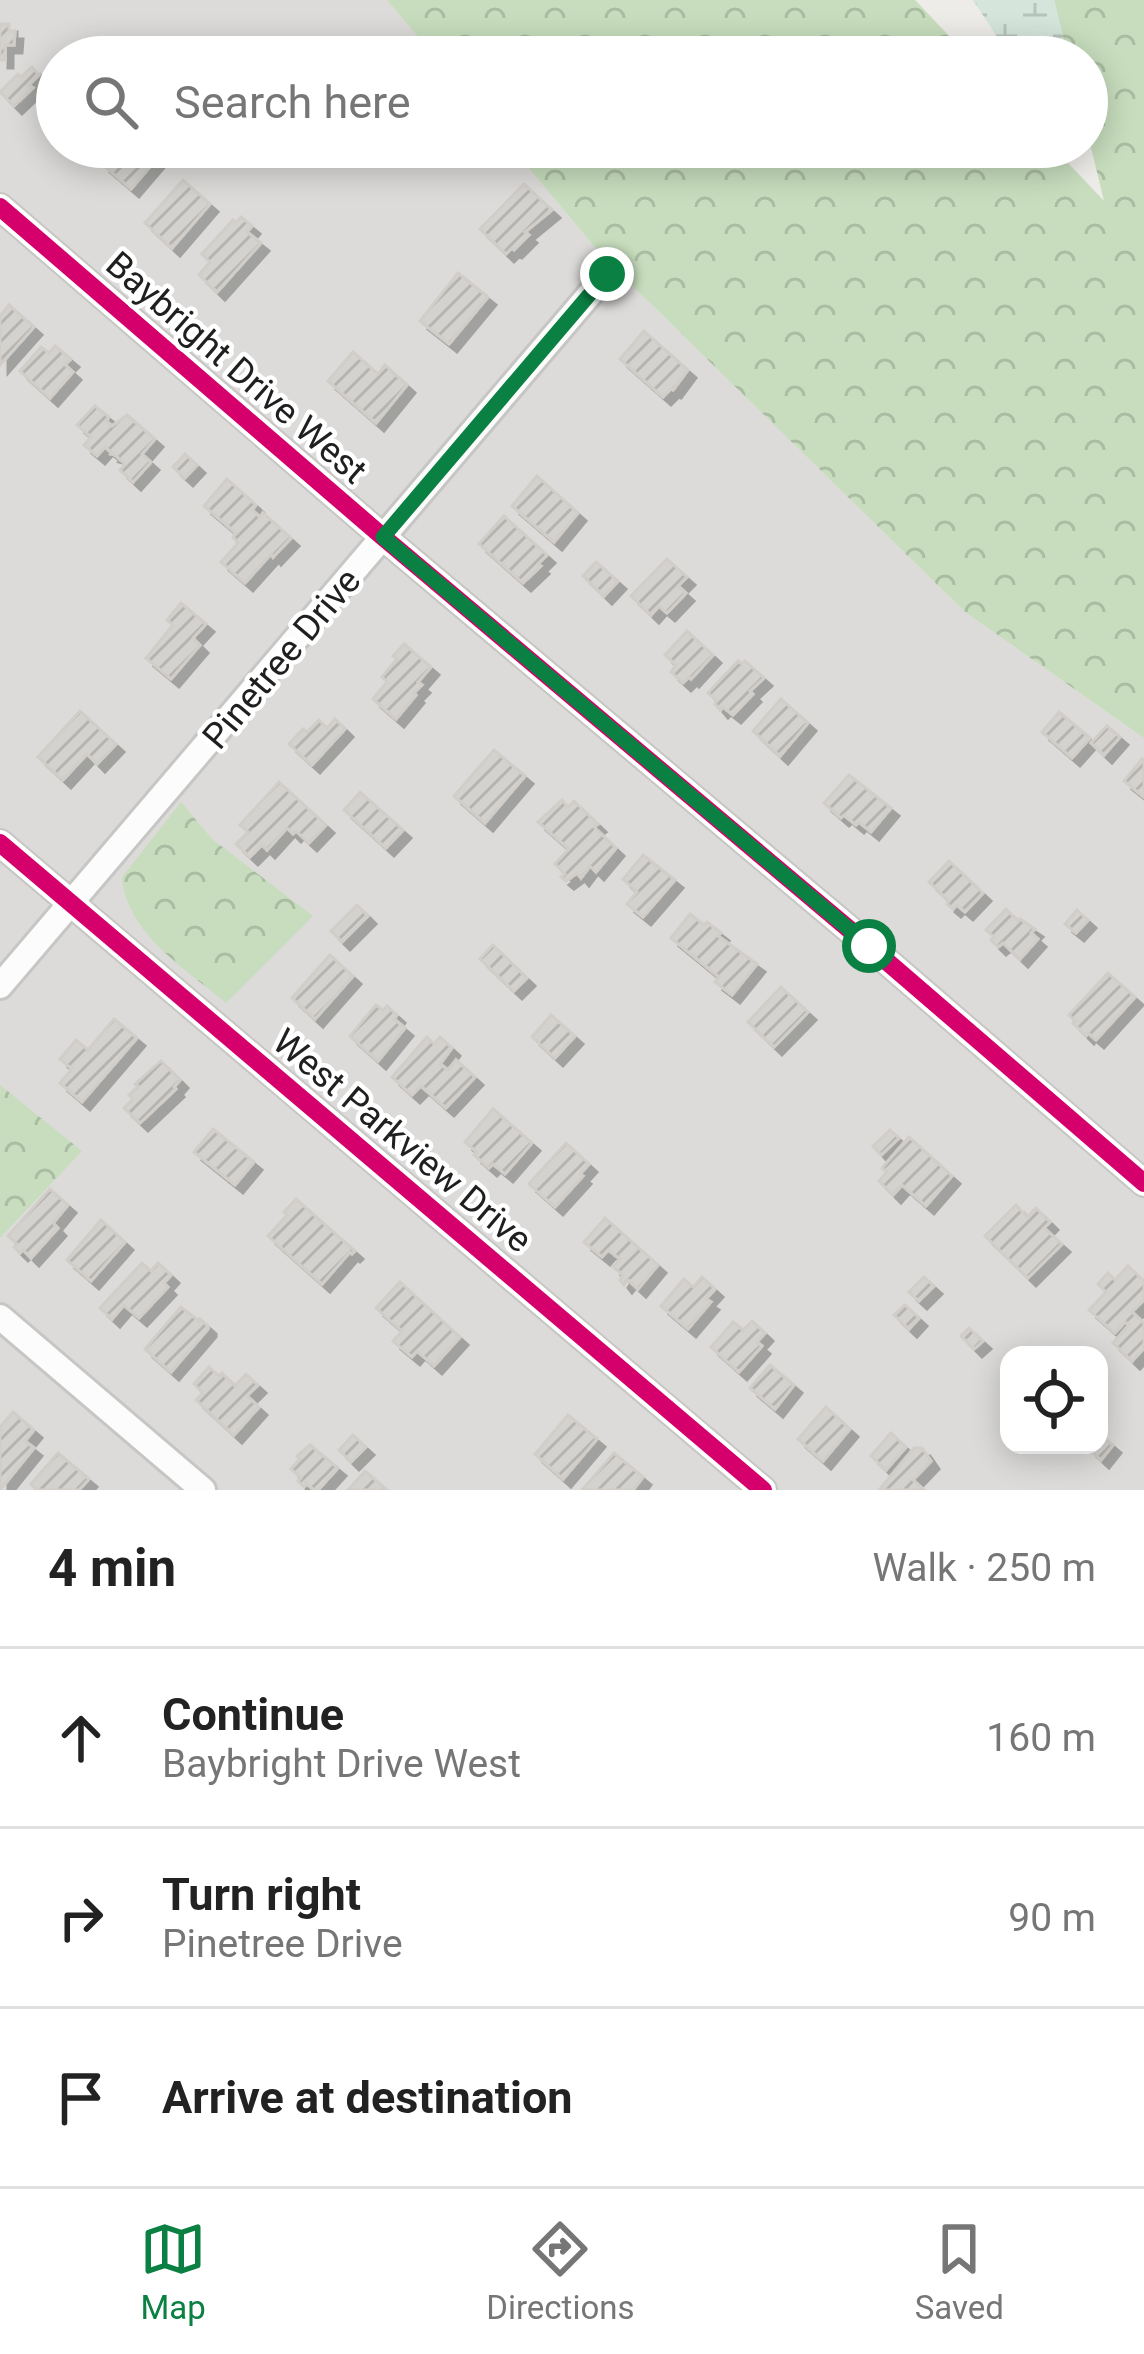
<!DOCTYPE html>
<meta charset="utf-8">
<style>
body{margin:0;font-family:Roboto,sans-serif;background:#f6f6f6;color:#222}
.controls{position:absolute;right:36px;bottom:36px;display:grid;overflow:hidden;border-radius:24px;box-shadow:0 6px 30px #0003}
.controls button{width:108px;height:108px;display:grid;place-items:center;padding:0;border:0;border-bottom:3px solid #e0e0e0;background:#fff;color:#222;font:60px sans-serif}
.stop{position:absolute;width:36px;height:36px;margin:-27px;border:9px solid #0b8043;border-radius:50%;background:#fff}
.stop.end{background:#0b8043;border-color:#fff;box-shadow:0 3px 12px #0008}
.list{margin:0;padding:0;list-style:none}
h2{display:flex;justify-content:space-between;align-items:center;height:156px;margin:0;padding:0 48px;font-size:51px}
h2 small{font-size:39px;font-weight:400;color:#767676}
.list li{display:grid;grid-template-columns:78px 1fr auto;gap:36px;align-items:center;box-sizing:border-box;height:180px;padding:0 48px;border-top:3px solid #e0e0e0}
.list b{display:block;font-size:45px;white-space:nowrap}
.list p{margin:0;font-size:39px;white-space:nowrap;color:#767676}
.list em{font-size:39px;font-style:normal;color:#767676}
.icon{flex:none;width:66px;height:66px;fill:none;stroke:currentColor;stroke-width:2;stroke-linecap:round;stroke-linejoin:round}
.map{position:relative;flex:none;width:1144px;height:1490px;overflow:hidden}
.search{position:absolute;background:#fff;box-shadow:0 6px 30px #0003;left:36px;right:36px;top:36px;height:132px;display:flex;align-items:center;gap:30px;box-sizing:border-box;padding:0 42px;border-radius:66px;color:#767676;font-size:45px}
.sheet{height:696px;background:#fff}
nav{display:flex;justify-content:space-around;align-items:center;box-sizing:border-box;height:168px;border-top:3px solid #e0e0e0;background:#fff;font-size:33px;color:#767676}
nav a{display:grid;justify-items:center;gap:6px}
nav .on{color:#0b8043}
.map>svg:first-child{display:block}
.residential{fill:#dcdbd9;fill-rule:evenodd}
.forest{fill:url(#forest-crowns)}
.wetland{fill:url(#wetland-marsh)}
.building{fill:url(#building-hatch);stroke:#d1cec9;stroke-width:3;filter:url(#shadow)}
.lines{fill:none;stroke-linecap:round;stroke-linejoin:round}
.street-casing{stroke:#c6c6c4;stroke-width:30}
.street{stroke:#fcfcfc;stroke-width:24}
.cycleway-casing{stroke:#fff;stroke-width:26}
.cycleway{stroke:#d6006c;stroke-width:18}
.route{stroke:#0b8043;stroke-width:15}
.labels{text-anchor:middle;stroke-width:9;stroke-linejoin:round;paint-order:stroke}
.street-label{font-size:36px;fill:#1f1f1f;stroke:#fff}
</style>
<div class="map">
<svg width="1144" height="1490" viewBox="0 0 1144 1490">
<defs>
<pattern id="forest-crowns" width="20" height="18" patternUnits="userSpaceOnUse" patternTransform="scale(3)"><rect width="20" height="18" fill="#c7ddbd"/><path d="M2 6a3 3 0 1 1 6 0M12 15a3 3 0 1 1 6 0" fill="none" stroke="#aabda2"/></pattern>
<pattern id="wetland-marsh" width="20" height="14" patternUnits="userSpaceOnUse" patternTransform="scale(3)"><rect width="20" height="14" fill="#d5e5dc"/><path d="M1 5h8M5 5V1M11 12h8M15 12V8" fill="none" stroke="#b6c4bc"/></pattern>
<pattern id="building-hatch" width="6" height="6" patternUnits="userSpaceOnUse" patternTransform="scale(3)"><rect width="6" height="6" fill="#d4d2cf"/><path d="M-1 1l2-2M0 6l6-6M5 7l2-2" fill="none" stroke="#b6b4b1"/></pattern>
<filter id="shadow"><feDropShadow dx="8" dy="8" stdDeviation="0" flood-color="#0004"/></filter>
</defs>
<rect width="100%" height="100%" fill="#edece8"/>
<!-- residential -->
<path class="residential" d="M0 0H387L435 57H57V147H511L604 258 965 612 1144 738V1490H0ZM1009 1355H1099V1445H1009Z"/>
<!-- forest -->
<g class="forest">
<polygon points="387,0 915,0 969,57 435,57"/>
<polygon points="1054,0 1144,0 1144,738 965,612 604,258 511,147 1053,147 1104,201 1087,131 1087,57 1068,57"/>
<path d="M181 802 212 839 313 916 226 1003C186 969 126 933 122 877Z"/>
<polygon points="0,1085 82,1151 0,1238"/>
</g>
<!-- wetland -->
<polygon class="wetland" points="973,0 1054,0 1068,57 1010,57"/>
<!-- building -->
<g class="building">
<polygon points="0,24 9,24 9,31 15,31 14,45 5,45 5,60 0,60"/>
<polygon points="32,67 39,75 29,85 33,88 14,106 0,92 18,74 21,77"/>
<polygon points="95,147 150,147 160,155 131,189 102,164 107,157"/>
<polygon points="183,180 210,204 172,248 145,223"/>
<polygon points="524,184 552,210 525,232 529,235 514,250 512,248 506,254 480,229"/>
<polygon points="241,217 252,226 247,232 261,243 217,292 199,275 210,262 202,254 233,220 236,223"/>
<polygon points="458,273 488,297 449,344 420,321"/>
<polygon points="9,305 34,327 0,365 0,316"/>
<polygon points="644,331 688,370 673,390 671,389 663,397 620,359"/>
<polygon points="55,346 71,359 65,365 73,372 50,398 20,371 41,347 49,353"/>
<polygon points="353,352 378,374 385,365 407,385 376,423 328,381"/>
<polygon points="95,406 109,417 106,421 112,426 127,415 155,439 142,454 151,462 133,482 120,470 125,464 115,455 111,454 112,453 105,447 97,456 84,445 91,437 77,425"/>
<polygon points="185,454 197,465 185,478 173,467"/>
<polygon points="537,476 578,513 554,542 512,506"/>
<polygon points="227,479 256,505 252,510 260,517 263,513 291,538 273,557 271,554 245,583 221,562 238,543 233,537 236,533 204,506"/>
<polygon points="504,516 547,555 538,564 541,566 523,583 479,544"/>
<polygon points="667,559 687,577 678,586 686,593 667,613 659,606 651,615 631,596"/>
<polygon points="596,562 618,581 604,596 583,576"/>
<polygon points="181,603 206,624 193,638 200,645 171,679 146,658 173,625 167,620"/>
<polygon points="687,631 713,655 691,679 689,677 683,683 671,672 676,665 665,655"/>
<polygon points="404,644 431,667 418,682 422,685 414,693 416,695 396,719 373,699 387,682 382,677 397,659 393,656"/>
<polygon points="738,661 742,664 745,661 764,678 750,691 753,694 733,715 723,707 720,710 715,704 717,701 708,693"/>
<polygon points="781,699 808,723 780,756 753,731"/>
<polygon points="80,711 116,744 97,764 87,754 63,780 38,757"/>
<polygon points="1059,712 1090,738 1072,758 1042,732"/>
<polygon points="335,719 345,729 312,765 289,744 303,729 307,732 319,720 327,728"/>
<polygon points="1107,726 1120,737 1104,755 1091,743"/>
<polygon points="494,750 525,776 485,823 454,796"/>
<polygon points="1142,759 1144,761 1144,797 1124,781"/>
<polygon points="849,775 891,808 871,832 859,822 856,825 844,815 841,818 824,803"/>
<polygon points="279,782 326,825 309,843 296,831 293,834 287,828 267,850 262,845 250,857 236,844 248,832 240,825"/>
<polygon points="360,792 403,830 386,848 344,810"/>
<polygon points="562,800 568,807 574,801 598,824 594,827 616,848 596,872 590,866 581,878 577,873 566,881 561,877 565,874 555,864 569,849 538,822"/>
<polygon points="643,855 675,880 643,917 627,904 637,892 623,879"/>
<polygon points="949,861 983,893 965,912 957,905 953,909 947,904 949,901 929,882"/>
<polygon points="357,905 368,916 342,942 331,931"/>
<polygon points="1006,909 1018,921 1020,919 1035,929 1031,933 1038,939 1020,959 1003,943 998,947 991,940 994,937 986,930"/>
<polygon points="1077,910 1088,920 1076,933 1065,924"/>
<polygon points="690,914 704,925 707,922 721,933 718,936 757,964 732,995 715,982 719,977 671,938"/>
<polygon points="493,945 527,978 514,991 480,959"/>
<polygon points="330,955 353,976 315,1019 292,998"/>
<polygon points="1108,973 1135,997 1096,1040 1088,1033 1086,1036 1073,1023 1075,1021 1069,1015"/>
<polygon points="781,987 808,1012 774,1047 748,1022"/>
<polygon points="376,1005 383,1010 387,1006 397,1015 394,1019 405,1028 378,1061 350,1036"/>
<polygon points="551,1015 575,1036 555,1058 532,1037"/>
<polygon points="114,1019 137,1038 82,1102 60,1083 72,1069 60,1059 76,1040 88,1050"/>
<polygon points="427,1037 434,1044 440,1037 452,1048 440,1064 448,1070 456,1060 475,1077 446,1108 421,1086 412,1095 392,1077"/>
<polygon points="161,1061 180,1080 174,1087 176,1089 140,1123 124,1108 133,1099 129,1095 138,1086 135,1084"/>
<polygon points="493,1109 532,1143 505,1174 493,1164 489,1168 474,1155 477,1152 465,1142"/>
<polygon points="213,1129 254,1162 235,1185 194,1152"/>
<polygon points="890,1130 899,1138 881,1155 873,1146"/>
<polygon points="909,1137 952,1176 926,1206 902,1185 893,1195 879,1181 887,1172 882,1168"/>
<polygon points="566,1143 589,1164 580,1174 583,1176 555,1207 529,1184"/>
<polygon points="50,1189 68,1205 53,1223 58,1228 31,1258 23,1250 20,1253 14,1247 17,1244 8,1236"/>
<polygon points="296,1199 355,1251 352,1254 350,1252 322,1284 268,1236 287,1215 284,1212"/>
<polygon points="1016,1205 1027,1217 1036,1208 1050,1222 1044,1228 1062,1244 1028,1278 985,1236"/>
<polygon points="605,1218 658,1265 638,1289 628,1280 624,1285 620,1280 623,1275 613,1267 620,1259 608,1250 602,1257 584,1242"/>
<polygon points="101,1220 125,1242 91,1281 67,1260"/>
<polygon points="142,1263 151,1271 158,1263 171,1275 164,1283 168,1287 139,1318 124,1305 112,1319 100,1308"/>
<polygon points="1128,1266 1144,1281 1144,1300 1132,1312 1144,1323 1144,1348 1132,1361 1113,1343 1129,1325 1125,1322 1115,1333 1089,1310 1106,1292 1098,1284 1108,1273 1115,1280"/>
<polygon points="702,1277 715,1289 706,1299 711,1302 688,1329 661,1306 684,1279 693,1287"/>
<polygon points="924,1277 934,1286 919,1301 909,1292"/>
<polygon points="400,1282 460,1337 434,1366 417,1351 412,1357 393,1341 402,1331 376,1308"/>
<polygon points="905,1305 919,1318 909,1329 894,1315"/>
<polygon points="181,1307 199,1321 200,1319 208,1326 208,1329 171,1372 145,1349"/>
<polygon points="752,1321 765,1333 757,1342 762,1346 739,1372 711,1347 733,1322 743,1330"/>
<polygon points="969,1328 983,1341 974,1349 961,1336"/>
<polygon points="770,1365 794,1385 775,1409 750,1388"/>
<polygon points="209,1367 219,1376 222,1373 235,1386 246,1374 258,1385 247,1396 259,1407 234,1435 196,1400 203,1393 194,1384"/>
<polygon points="826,1407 850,1429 823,1461 798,1439"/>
<polygon points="13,1412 34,1430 25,1441 34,1448 0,1490 0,1427"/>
<polygon points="568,1415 597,1439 563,1479 535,1454"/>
<polygon points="891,1433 906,1447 886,1470 871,1456"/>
<polygon points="353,1435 366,1447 351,1462 339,1450"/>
<polygon points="1101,1435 1113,1445 1101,1460 1089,1449 1093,1445 1099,1445"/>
<polygon points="310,1445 338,1468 318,1490 314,1490 306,1483 304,1487 298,1481 301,1478 291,1469 300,1459 297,1456"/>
<polygon points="914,1448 922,1448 931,1461 913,1480 924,1490 879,1490"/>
<polygon points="58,1453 89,1479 79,1490 37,1490 31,1484"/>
<polygon points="614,1453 643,1477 633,1490 582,1490"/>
<polygon points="365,1471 387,1490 348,1490"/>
</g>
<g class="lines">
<defs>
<g id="street">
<polyline points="0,207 383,537 869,946 1144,1183"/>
<polyline points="0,843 763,1490"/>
<polyline points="0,986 607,274"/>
<polyline points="0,1317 203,1490"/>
</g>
</defs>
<!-- street casing -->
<use href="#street" class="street-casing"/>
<!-- street -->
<use href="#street" class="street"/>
<defs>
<g id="cycleway">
<polyline points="0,207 383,537 869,946 1144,1183"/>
<polyline points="0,843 763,1490"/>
</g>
</defs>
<!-- cycleway casing -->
<use href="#cycleway" class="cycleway-casing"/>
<!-- cycleway -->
<use href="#cycleway" class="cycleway"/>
</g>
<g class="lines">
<!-- route -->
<polyline class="route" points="607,274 383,537 869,946"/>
</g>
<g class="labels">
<!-- street labels -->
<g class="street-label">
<text transform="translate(237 367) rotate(41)" y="13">Baybright Drive West</text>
<text transform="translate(281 658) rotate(-50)" y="13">Pinetree Drive</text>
<text transform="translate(403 1140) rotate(40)" y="13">West Parkview Drive</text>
</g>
</g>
</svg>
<div class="controls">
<button><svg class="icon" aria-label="locate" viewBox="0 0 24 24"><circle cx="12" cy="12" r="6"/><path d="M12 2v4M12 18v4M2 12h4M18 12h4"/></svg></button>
</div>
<div class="stop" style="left:869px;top:946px"></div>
<div class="stop end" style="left:607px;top:274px"></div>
<div class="search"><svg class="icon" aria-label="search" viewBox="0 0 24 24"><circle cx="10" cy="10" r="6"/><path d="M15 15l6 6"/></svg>Search here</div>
</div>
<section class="sheet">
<h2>4 min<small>Walk · 250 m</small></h2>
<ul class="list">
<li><svg class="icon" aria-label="ahead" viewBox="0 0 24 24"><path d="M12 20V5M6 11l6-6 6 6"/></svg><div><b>Continue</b><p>Baybright Drive West</p></div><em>160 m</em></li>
<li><svg class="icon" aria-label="right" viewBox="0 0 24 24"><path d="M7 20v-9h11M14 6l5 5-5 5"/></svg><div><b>Turn right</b><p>Pinetree Drive</p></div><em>90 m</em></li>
<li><svg class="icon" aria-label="arrive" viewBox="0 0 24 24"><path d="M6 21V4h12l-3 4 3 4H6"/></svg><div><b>Arrive at destination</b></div></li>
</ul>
</section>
<nav>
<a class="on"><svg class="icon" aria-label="map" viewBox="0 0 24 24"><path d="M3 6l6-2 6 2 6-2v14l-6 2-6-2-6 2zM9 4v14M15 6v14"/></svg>Map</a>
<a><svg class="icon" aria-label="directions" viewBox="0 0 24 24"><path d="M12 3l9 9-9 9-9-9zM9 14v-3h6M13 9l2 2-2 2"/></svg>Directions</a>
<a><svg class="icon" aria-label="saved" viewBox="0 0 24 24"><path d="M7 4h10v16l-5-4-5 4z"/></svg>Saved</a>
</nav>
